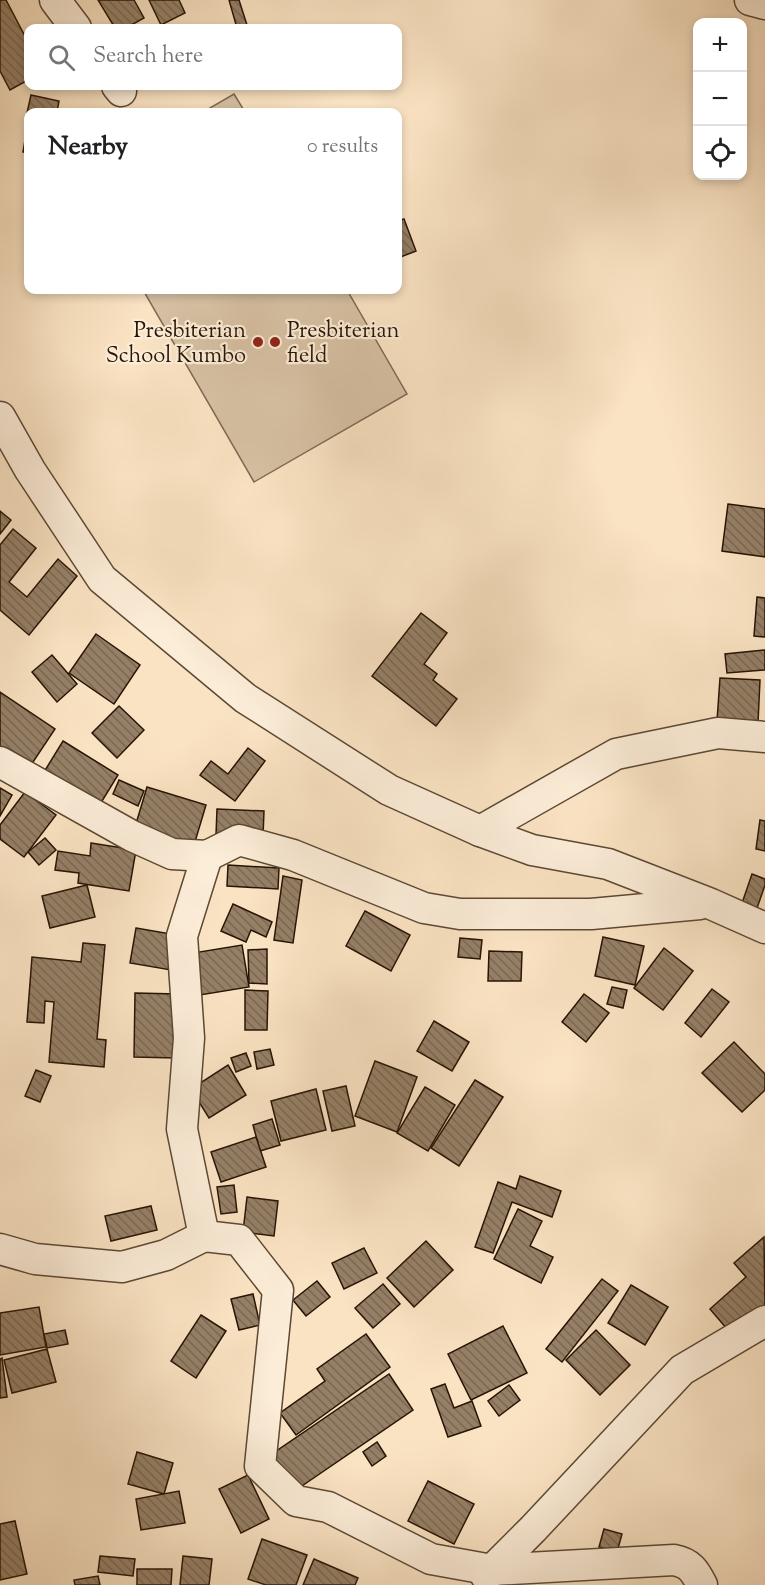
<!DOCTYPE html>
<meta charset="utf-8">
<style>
body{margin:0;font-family:"Sorts Mill Goudy",serif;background:#f2f2f2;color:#202124}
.controls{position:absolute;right:18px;top:18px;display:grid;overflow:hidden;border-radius:12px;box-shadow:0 3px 9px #0003}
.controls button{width:54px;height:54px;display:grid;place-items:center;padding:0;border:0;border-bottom:2px solid #e0e0e0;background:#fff;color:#202124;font:30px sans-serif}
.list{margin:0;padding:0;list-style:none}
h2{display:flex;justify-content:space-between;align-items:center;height:78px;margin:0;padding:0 24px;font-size:26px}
h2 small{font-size:20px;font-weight:400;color:#757577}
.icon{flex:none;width:33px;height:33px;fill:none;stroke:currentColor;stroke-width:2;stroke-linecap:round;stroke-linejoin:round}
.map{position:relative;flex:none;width:765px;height:1585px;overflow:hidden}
.search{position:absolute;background:#fff;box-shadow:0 3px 9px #0003;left:24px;top:24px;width:378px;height:66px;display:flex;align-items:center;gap:15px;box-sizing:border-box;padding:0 21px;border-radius:12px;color:#757577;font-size:22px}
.panel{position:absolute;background:#fff;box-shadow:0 3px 9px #0003;left:24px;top:108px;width:378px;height:186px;border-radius:12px}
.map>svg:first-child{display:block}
.grass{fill:#d6c0a3;stroke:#7f6a54;stroke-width:1.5}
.building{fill:url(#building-back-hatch);stroke:#281404;stroke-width:1.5}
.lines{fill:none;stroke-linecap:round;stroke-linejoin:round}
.minor-casing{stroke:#5c4834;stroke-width:33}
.minor{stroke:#fcedd8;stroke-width:30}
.poi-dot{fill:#8f2418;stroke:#fcedd8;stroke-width:2}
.labels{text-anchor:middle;stroke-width:4.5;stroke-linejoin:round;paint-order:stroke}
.poi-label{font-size:22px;fill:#281404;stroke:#fcedd8;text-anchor:end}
</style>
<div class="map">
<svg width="765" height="1585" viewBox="0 0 765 1585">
<defs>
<pattern id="building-back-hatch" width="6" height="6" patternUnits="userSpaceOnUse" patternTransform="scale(1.5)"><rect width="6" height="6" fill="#958067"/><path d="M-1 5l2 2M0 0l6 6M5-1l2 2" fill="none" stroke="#7a6853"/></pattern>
</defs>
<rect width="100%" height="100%" fill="#fae3c3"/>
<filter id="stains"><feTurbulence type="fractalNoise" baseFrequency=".00333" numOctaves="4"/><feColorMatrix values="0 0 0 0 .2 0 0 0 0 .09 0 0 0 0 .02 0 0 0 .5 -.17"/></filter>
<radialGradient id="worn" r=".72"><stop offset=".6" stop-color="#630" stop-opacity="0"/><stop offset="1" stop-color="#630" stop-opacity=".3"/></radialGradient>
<!-- grass -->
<g class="grass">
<polygon points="234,94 245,112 203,112"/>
<polygon points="143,290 347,290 407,394 254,482"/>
</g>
<!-- building -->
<g class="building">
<polygon points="0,0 6,0 28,42 28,80 10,90 0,71"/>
<polygon points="98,0 134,0 144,18 126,28 115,28"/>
<polygon points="149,0 179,0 185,13 161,25"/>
<polygon points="229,0 239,0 247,25 237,28"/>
<polygon points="31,95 59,101 57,112 28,112 28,123 25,122"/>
<polygon points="28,123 28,153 23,152"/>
<polygon points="404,219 416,251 398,258 398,221"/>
<polygon points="728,504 765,509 765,557 722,551"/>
<polygon points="0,511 11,520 0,534"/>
<polygon points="13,529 36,548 9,582 27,597 58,559 77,576 29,635 0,610 0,545"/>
<polygon points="757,597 765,598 765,637 754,636"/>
<polygon points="421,613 447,633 424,664 437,674 433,680 457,699 436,726 372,676"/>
<polygon points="96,634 140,665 114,704 69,673"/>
<polygon points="765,650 765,670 727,673 725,654"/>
<polygon points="52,655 77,684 57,702 32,672"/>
<polygon points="720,678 760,680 758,723 717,721"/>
<polygon points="0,692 55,729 27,771 0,753"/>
<polygon points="119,706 144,730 117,758 92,733"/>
<polygon points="63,741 118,775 99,806 44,772"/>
<polygon points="248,748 265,761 235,801 200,775 211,761 228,774"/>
<polygon points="119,780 144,791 138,806 113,794"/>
<polygon points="147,787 206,805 194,845 135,827"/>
<polygon points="0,788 12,795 0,816"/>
<polygon points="25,792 56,815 24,857 0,839 0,825"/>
<polygon points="217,809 264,811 263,836 216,835"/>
<polygon points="760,820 765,821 765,851 756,849"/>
<polygon points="45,838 56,850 39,865 28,852"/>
<polygon points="91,843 136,850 129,891 78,883 79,873 55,870 58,851 90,856"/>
<polygon points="228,865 279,868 278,889 227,886"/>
<polygon points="752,874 765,879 765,885 756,911 741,906"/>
<polygon points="283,876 302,880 293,943 274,940"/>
<polygon points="87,885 95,917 50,928 42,896"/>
<polygon points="233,904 272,922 266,937 251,930 246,942 221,931"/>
<polygon points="365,911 410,935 391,971 346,946"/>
<polygon points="136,928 177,935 171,970 130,963"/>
<polygon points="603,937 644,946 635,985 595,976"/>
<polygon points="460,938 482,940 480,959 458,957"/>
<polygon points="83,943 105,945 97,1039 106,1040 104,1067 49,1062 54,1002 45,1001 44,1023 27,1022 32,957 81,962"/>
<polygon points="242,945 249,987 200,995 193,953"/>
<polygon points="664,948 693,971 663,1010 634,988"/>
<polygon points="267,949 267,984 249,983 248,950"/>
<polygon points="489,951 522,952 521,981 488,981"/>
<polygon points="612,987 627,990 623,1008 607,1004"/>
<polygon points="712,989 729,1002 701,1037 685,1023"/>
<polygon points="245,990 268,991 267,1030 245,1030"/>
<polygon points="135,993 178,994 176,1058 134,1057"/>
<polygon points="584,994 609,1013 586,1042 562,1022"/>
<polygon points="434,1021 469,1042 452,1071 417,1051"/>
<polygon points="734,1042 765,1074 765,1090 742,1112 702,1073"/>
<polygon points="270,1049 274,1065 257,1069 254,1052"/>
<polygon points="246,1053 251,1066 236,1072 231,1058"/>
<polygon points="375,1061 417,1077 397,1132 355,1116"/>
<polygon points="228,1065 246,1095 209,1118 191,1089"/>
<polygon points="36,1070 51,1076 40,1102 25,1096"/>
<polygon points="475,1080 503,1097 459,1166 431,1148"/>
<polygon points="346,1086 355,1126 332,1131 323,1091"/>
<polygon points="425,1087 455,1105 428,1151 397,1133"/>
<polygon points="316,1089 326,1130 281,1141 271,1101"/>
<polygon points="272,1119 280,1145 260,1151 253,1125"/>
<polygon points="256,1137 266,1167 221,1182 211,1152"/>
<polygon points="520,1176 561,1191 552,1217 512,1202 493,1253 475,1247 498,1182 516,1189"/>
<polygon points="234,1185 237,1212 221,1214 217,1187"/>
<polygon points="247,1197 278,1201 274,1236 243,1232"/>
<polygon points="151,1206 157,1230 111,1241 105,1216"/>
<polygon points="518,1209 542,1221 530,1246 553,1257 541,1283 494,1259"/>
<polygon points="764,1237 765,1308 733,1336 710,1309 746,1277 734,1263"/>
<polygon points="426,1241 453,1270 414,1307 387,1278"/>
<polygon points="364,1248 377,1273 344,1289 332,1263"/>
<polygon points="602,1279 618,1291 562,1362 546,1349"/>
<polygon points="317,1281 330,1297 306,1316 293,1300"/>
<polygon points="383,1284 400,1304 373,1328 355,1308"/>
<polygon points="631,1285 668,1307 645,1345 608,1323"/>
<polygon points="253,1294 260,1325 239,1330 231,1299"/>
<polygon points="39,1307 46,1347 0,1355 0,1313"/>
<polygon points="201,1315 226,1331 196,1378 171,1361"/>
<polygon points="503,1326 527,1373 471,1400 448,1354"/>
<polygon points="65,1330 68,1344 47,1348 44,1334"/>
<polygon points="596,1330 630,1365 600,1395 566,1360"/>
<polygon points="366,1334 390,1367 296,1435 280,1413 325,1381 317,1369"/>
<polygon points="47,1349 56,1382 12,1393 4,1360"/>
<polygon points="2,1358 7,1397 0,1398 0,1359"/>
<polygon points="389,1374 413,1410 296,1490 272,1454"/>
<polygon points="445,1384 454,1408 472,1401 481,1426 448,1437 431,1389"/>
<polygon points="509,1385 520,1400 499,1416 488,1401"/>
<polygon points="377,1442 386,1456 372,1466 363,1452"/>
<polygon points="137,1452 173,1463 164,1494 128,1484"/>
<polygon points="248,1475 269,1519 241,1533 219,1489"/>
<polygon points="428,1481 474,1504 454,1544 408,1521"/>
<polygon points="179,1491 185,1523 141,1530 136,1499"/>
<polygon points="15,1521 27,1574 0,1580 0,1524"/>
<polygon points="604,1529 622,1534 617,1552 599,1547"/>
<polygon points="262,1539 307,1555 296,1585 266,1585 248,1579"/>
<polygon points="100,1556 135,1559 133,1576 98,1572"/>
<polygon points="183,1556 212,1559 209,1585 180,1585"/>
<polygon points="314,1559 358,1578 355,1585 303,1585"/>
<polygon points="137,1569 172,1569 171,1585 137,1585"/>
<polygon points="98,1576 100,1585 75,1585 74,1580"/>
</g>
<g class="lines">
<defs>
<g id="minor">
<polyline points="55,0 76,28"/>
<polyline points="750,0 765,4"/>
<polyline points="117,86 121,91"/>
<polyline points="0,417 30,470 102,579 245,698 389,790 480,831 532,850 608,864 711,904 765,928"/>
<polyline points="0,762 132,836 172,854 207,856 239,840 293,855 424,908 460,914 591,914 700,904"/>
<polyline points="480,831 616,754 718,733 765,737"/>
<polyline points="204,1236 182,1129 189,1038 182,936 207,856"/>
<path d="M0 1249 35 1259 122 1267 166 1255 204 1236 239 1240 278 1290 260 1466 296 1501 328 1507 431 1559 492 1570 674 1560C690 1563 695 1571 702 1585"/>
<polyline points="486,1576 533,1529 682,1370 765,1321"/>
</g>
</defs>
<!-- minor casing -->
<use href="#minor" class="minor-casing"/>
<!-- minor -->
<use href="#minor" class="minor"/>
</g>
<!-- markers -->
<g class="poi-dot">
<circle cx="258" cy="342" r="6"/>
<circle cx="275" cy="342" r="6"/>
</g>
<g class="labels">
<!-- poi labels -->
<g class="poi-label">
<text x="246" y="337">Presbiterian<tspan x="246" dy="25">School Kumbo</tspan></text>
<text x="287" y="337" text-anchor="start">Presbiterian<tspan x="287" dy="25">field</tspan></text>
</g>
</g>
<rect width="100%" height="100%" filter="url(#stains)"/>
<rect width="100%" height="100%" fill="url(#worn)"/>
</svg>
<div class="controls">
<button>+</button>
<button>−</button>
<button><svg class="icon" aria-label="locate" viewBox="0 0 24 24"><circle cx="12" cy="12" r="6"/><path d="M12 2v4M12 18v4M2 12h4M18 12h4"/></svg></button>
</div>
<div class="search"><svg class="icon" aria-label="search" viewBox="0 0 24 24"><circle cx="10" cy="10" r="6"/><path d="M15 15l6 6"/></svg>Search here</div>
<section class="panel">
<h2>Nearby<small>0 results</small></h2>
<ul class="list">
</ul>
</section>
</div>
